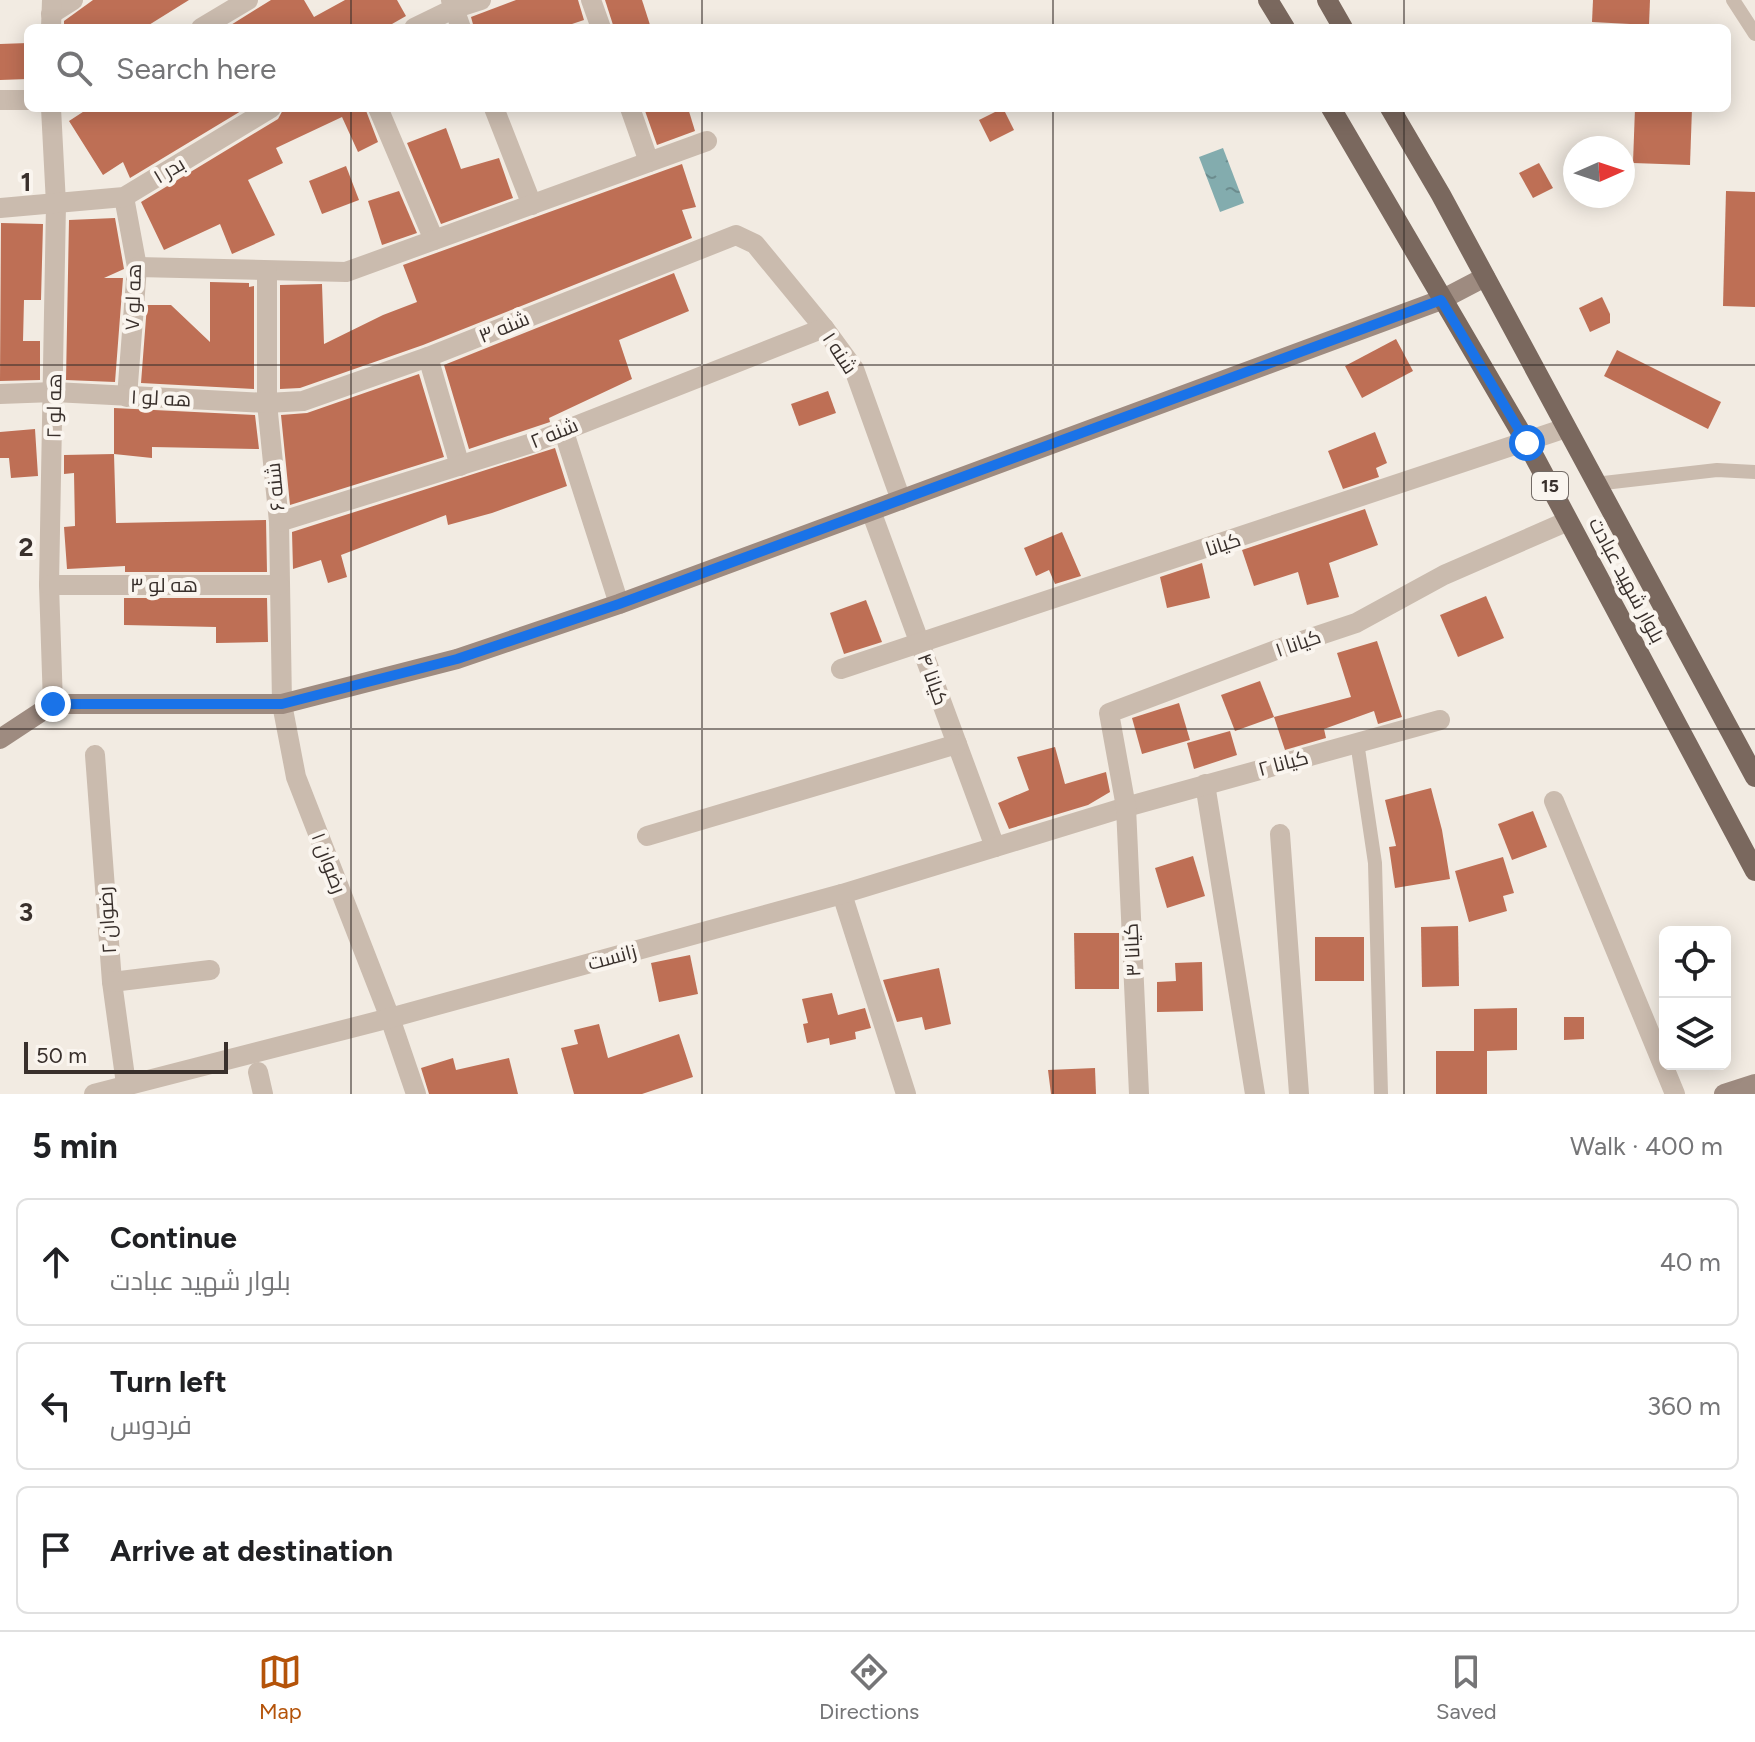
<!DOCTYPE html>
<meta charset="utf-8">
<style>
body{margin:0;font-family:Figtree,Cairo,sans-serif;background:#f6f6f6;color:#202124}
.controls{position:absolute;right:24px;bottom:24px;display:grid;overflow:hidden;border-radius:12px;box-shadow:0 4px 20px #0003}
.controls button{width:72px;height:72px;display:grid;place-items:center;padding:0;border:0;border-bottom:2px solid #e0e0e0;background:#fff;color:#202124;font:40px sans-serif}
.compass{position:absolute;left:1563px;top:136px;width:72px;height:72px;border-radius:50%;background:#fff;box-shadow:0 4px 20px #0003;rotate:87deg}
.scale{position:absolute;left:24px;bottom:20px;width:204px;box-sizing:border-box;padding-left:8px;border:4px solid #39302c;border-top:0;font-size:22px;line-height:28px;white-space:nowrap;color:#39302c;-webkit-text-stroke:6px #faf5ef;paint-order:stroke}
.stop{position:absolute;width:24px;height:24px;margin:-18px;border:6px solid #1a73e8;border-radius:50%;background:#fff}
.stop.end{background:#1a73e8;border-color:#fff;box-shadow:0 2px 8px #0008}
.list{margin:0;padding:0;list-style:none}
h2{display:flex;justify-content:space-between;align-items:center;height:104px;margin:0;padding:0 32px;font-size:34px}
h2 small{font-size:26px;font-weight:400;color:#757577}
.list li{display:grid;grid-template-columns:52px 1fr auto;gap:24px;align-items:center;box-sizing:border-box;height:128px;margin:0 16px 16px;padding:0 16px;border:2px solid #e0e0e0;border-radius:12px}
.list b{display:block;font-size:30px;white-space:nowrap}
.list p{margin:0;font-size:26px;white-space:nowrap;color:#757577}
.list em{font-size:26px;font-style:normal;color:#757577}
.icon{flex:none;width:44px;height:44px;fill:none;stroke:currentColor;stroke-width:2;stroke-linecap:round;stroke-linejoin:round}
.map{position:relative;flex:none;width:1755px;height:1094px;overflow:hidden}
.search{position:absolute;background:#fff;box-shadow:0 4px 20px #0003;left:24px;right:24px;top:24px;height:88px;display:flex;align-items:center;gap:20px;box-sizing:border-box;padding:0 28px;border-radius:12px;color:#757577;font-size:30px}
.sheet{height:536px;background:#fff}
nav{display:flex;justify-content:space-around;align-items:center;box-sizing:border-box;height:112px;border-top:2px solid #e0e0e0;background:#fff;font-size:22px;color:#757577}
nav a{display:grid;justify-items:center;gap:4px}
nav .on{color:#b45309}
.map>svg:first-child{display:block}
.water{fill:url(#water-ripples)}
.building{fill:#be6f55}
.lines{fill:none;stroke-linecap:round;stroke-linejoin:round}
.lane{stroke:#cabbae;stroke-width:14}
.street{stroke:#cabbae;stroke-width:20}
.secondary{stroke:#9e8b80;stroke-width:20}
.primary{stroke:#7a685e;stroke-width:20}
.route{stroke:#1a73e8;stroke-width:10}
.grid{fill:none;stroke:#39302c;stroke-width:2;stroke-opacity:0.55}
.labels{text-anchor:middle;stroke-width:8;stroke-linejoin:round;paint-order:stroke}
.shield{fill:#faf5ef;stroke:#736b66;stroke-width:2}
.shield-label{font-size:18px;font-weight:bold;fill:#39302c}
.street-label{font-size:20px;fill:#39302c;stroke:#faf5ef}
.grid-label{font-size:26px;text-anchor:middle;font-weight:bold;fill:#39302c;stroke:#faf5ef;stroke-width:8;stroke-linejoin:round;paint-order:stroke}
</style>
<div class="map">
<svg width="1755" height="1094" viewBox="0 0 1755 1094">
<defs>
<pattern id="water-ripples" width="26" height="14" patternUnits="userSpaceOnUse" patternTransform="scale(2)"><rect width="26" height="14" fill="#83acae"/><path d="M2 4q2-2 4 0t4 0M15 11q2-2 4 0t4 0" fill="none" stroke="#6c8c8e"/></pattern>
</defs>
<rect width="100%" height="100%" fill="#f2ebe2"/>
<!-- water -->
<polygon class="water" points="1223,148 1244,203 1220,212 1199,157"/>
<!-- building -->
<g class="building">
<polygon points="93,0 189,0 144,28 64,28 64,21"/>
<polygon points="271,0 304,0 314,17 345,0 397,0 406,16 385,28 226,28"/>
<polygon points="516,0 578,0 584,20 560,28 474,28 471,17"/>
<polygon points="605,0 642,0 651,28 614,28"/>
<polygon points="1593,0 1650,0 1649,25 1592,22"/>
<polygon points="28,43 28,79 0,80 0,44"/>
<polygon points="89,108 246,108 130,178 123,162 103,175 69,121"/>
<polygon points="284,108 365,108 378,142 358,152 342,117 276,148 283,163 248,180 275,235 232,254 220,224 164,250 141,202 278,119"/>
<polygon points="644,108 688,108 695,131 657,145"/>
<polygon points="1003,108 1014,130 990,142 979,120"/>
<polygon points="1635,108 1692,108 1690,165 1633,163"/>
<polygon points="446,128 461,169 499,158 513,198 441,224 407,143"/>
<polygon points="1539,163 1553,188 1533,198 1519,173"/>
<polygon points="682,164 696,207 682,210 692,238 423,345 300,388 280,389 280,285 322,284 324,344 383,315 417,302 403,265"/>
<polygon points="346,166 359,200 322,214 309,181"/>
<polygon points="399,191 417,233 382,245 368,201"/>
<polygon points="1726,191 1755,192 1755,307 1723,306"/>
<polygon points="115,218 124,269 104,278 123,278 115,382 66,380 69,220"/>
<polygon points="1,223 43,224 41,300 24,300 23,341 40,341 40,380 0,381"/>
<polygon points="674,273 689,311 619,340 632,379 549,418 550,422 469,449 444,365"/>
<polygon points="210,282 249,283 249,287 254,286 254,389 141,383 147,305 171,305 210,342"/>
<polygon points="1602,297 1610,314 1610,323 1590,332 1579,308"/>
<polygon points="1396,339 1413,371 1362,398 1345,366"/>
<polygon points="1617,350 1721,402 1708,429 1604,376"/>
<polygon points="419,374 444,457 290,505 281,415 307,413"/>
<polygon points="828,391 836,413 799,426 791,404"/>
<polygon points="114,408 255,415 259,449 152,447 152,458 114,454"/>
<polygon points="35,429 38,476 11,478 9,458 0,458 0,432"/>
<polygon points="1375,432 1387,463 1376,468 1379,477 1343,489 1328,451"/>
<polygon points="555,448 567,486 492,513 448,525 446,515 341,555 347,577 328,583 321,560 293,569 292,532"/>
<polygon points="114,454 116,523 266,520 267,572 125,572 125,566 67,569 64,527 75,526 74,473 64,474 64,455"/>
<polygon points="1365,509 1378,545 1329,563 1339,597 1307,605 1298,572 1254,586 1242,550"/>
<polygon points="1062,532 1081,576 1055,584 1049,570 1036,576 1024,548"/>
<polygon points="1202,563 1210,598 1167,608 1160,577"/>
<polygon points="1486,596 1504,638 1458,657 1440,615"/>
<polygon points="124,598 267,598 268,642 216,643 216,627 124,625"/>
<polygon points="866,600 882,642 844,654 830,613"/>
<polygon points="1377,641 1402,717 1378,724 1374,711 1324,729 1326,738 1285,750 1274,717 1351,697 1337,653"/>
<polygon points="1260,681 1274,717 1235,731 1221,695"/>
<polygon points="1179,703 1190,740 1142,754 1132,718"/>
<polygon points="1230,731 1237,755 1194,769 1187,743"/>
<polygon points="1055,747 1065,784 1106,772 1110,792 1088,805 1009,829 998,803 1029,790 1017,757"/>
<polygon points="1431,788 1442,830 1450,879 1395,888 1389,847 1396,846 1385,800"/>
<polygon points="1533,811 1547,847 1512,860 1498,824"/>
<polygon points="1193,856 1205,896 1167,908 1155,868"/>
<polygon points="1503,857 1514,893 1503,896 1507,911 1469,922 1455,871"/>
<polygon points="1458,926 1459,986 1422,987 1421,927"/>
<polygon points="1074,933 1119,933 1119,989 1075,989"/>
<rect x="1315" y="937" width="49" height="44"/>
<polygon points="690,955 698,994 659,1002 651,963"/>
<polygon points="1202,962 1203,1011 1157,1012 1157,982 1176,981 1175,963"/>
<polygon points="939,968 951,1024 925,1030 922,1017 897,1022 883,980"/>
<polygon points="832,993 838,1015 865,1008 871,1028 855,1032 856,1039 830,1045 829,1038 807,1043 803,1024 808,1023 802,999"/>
<polygon points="1517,1008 1517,1050 1487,1051 1487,1094 1436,1094 1436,1051 1474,1051 1474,1009"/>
<polygon points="1564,1017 1584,1017 1584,1039 1564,1040"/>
<polygon points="599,1024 608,1058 679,1034 693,1077 642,1094 574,1094 561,1048 578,1044 574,1030"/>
<polygon points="453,1058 456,1070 509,1058 518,1094 429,1094 421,1068"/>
<polygon points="1095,1068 1096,1094 1051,1094 1048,1070"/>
</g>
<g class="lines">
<!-- lane -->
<g class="lane">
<polyline points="1733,0 1755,34"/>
<polyline points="1595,484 1717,470 1755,472"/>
<polyline points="1357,742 1375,863 1381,1094"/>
</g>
<!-- street -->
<g class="street">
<polyline points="451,0 461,28"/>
<polyline points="591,0 601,28"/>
<polyline points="51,14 73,0"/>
<polyline points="51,28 52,0"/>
<polyline points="201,28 248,0"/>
<polyline points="414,28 453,9 481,0"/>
<polyline points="0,100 28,100"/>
<polyline points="51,108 56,204 49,585 53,704"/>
<polyline points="378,108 434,240"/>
<polyline points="494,108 532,205"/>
<polyline points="630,108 649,162"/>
<polyline points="124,197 137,267 127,397"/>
<polyline points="0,208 124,197 271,108"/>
<polyline points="137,267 346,272 707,141"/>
<polyline points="267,271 267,403 279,522 282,704 296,777 390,1018 416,1094"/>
<polyline points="428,357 460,466"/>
<polyline points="0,394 54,392 267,403 303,401 428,357 736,235 755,244 824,328 854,369 901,500"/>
<polyline points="563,429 619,604"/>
<polyline points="871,511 995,847"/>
<polyline points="279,522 535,442 824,328"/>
<polyline points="49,585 279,585"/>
<polyline points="841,669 1566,428"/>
<polyline points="95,755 112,982 126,1084"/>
<polyline points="1205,784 1255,1094"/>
<polyline points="1554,801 1675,1094"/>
<polyline points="1280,834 1299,1094"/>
<polyline points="647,836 957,744"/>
<polyline points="842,894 906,1094"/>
<polyline points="112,982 210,970"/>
<polyline points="258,1072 263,1094"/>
<polyline points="94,1094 390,1018 842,894 1126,807 1440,720"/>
<polyline points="1139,1094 1126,807 1109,713 1284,647 1356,623 1444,575 1568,521"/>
</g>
<!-- secondary -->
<g class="secondary">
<polyline points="0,739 53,704 282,704 457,659 619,604 1441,300 1485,277"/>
<polyline points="1724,1094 1755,1084"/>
</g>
<!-- primary -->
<g class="primary">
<polyline points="1268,0 1285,28"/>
<polyline points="1327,0 1343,28"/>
<polyline points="1331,108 1527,443 1755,871"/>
<polyline points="1390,108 1441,195 1755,777"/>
</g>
</g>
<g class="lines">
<!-- route -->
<polyline class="route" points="53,704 282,704 457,659 619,604 1441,300 1527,443"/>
</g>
<!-- grid -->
<path class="grid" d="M351 0V28M702 0V28M1053 0V28M1404 0V28M351 108V1094M702 108V1094M1053 108V1094M1404 108V1094M0 365H1755M0 729H1755"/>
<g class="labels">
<!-- shield labels -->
<rect class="shield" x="1532" y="472" width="36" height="28" rx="6"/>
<g class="shield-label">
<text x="1550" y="492">15</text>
</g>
<!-- street labels -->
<g class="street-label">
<text transform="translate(169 170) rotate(-31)" y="7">بدر ۱</text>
<text transform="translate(133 297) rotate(-88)" y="7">هه لو ۷</text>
<text transform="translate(504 327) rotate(-22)" y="7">شنه ۳</text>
<text transform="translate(840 353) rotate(57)" y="7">شنه ۱</text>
<text transform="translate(161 398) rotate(3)" y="7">هه لو ۱</text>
<text transform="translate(54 406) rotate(-89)" y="7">هه لو ۲</text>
<text transform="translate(554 433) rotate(-22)" y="7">شنه ۲</text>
<text transform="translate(275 487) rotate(-96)" y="7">شنه ۶</text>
<text transform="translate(1223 544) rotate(-18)" y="7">کیانا</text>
<text transform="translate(1627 580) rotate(62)" y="7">بلوار شهید عبادت</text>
<text x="164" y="592">هه لو ۳</text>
<text transform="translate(1298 643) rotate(-19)" y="7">کیانا ۱</text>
<text transform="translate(933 679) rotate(70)" y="7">کیانا ۴</text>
<text transform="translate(1283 763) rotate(-15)" y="7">کیانا ۲</text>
<text transform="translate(329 863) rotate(69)" y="7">رضوان ۱</text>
<text transform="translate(107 920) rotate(-94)" y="7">رضوان ۲</text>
<text transform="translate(1132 950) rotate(-93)" y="7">کیانا ۳</text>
<text transform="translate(612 957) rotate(-15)" y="7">زانست</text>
</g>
</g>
<g class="grid-label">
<text x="26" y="191">1</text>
<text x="26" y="556">2</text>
<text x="26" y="921">3</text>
</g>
</svg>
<div class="controls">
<button><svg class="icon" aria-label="locate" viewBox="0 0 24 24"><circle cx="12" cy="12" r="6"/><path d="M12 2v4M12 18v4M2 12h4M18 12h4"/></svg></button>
<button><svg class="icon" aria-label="layers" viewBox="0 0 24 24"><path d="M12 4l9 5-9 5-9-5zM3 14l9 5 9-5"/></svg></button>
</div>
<svg class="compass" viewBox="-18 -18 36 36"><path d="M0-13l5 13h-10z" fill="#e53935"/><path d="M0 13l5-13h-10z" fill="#757577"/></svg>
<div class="scale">50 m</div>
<div class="stop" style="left:1527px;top:443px"></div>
<div class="stop end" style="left:53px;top:704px"></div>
<div class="search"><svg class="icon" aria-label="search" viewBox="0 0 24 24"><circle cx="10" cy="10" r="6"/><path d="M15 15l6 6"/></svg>Search here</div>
</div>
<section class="sheet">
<h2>5 min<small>Walk · 400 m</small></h2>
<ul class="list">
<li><svg class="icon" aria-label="ahead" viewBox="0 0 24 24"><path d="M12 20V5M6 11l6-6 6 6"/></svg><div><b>Continue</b><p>بلوار شهید عبادت</p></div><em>40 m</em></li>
<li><svg class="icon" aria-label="left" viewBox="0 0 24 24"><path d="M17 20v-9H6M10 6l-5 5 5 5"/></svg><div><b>Turn left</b><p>فردوس</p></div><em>360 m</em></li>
<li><svg class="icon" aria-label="arrive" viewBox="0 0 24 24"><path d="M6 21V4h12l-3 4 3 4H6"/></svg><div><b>Arrive at destination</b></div></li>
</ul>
</section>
<nav>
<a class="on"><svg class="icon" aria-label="map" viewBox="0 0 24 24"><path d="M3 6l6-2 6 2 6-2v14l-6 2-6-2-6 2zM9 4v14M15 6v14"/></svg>Map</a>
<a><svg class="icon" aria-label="directions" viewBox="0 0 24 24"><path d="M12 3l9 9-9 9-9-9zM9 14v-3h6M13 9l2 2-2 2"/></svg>Directions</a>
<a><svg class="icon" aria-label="saved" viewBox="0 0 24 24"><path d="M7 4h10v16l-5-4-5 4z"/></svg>Saved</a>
</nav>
